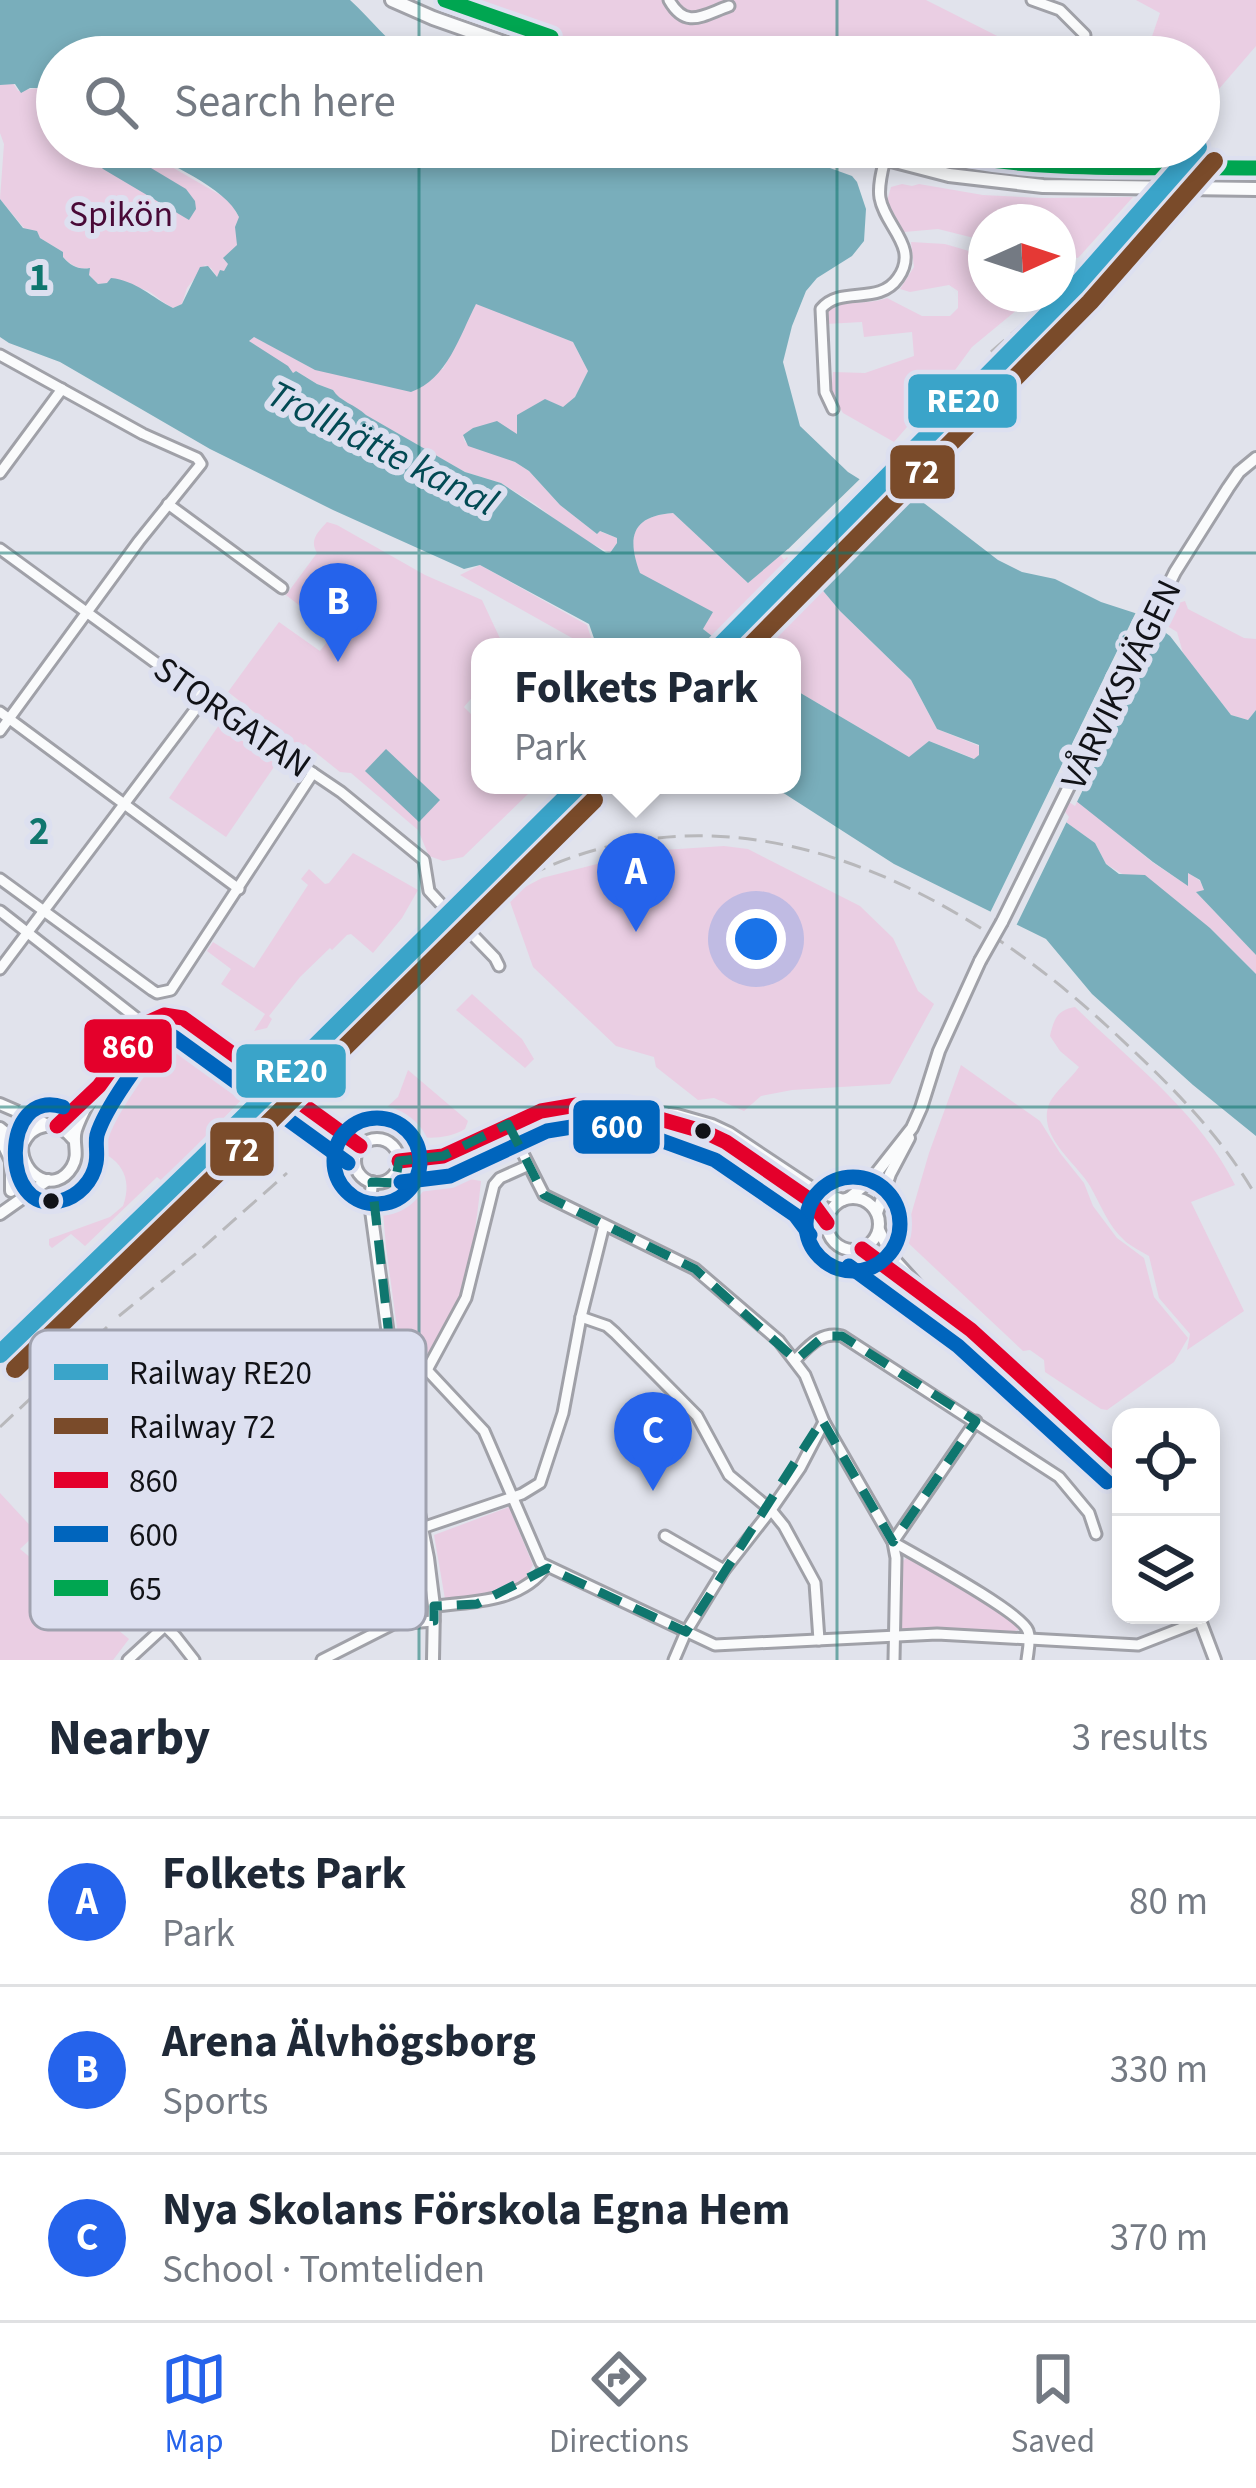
<!DOCTYPE html>
<meta charset="utf-8">
<style>
body{margin:0;font-family:"Source Sans 3",sans-serif;background:#f6f6f7;color:#1f2937}
.controls{position:absolute;right:36px;bottom:36px;display:grid;overflow:hidden;border-radius:24px;box-shadow:0 6px 18px #0003}
.controls button{width:108px;height:108px;display:grid;place-items:center;padding:0;border:0;border-bottom:3px solid #e0e1e3;background:#fff;color:#1f2937;font:60px sans-serif}
.compass{position:absolute;left:968px;top:204px;width:108px;height:108px;border-radius:50%;background:#fff;box-shadow:0 6px 18px #0003;rotate:87deg}
.you{position:absolute;left:756px;top:939px;width:42px;height:42px;margin:-30px;border:9px solid #fff;border-radius:50%;background:#1a73e8;box-shadow:0 0 0 18px #1a73e833}
.badge{display:grid;place-items:center;width:78px;height:78px;border-radius:50%;background:#2563eb;color:#fff;font-size:39px;font-weight:700}
.pin{position:absolute;translate:-50% -99px;filter:drop-shadow(0 3px 6px #0008)}
.pin::after{content:'';position:absolute;top:63px;width:42px;height:36px;background:inherit;clip-path:polygon(0 0,100% 0,50% 100%)}
.popup{position:absolute;left:471px;top:638px;width:330px;height:156px;box-sizing:border-box;display:grid;place-content:center;border-radius:24px;background:#fff;filter:drop-shadow(0 3px 9px #0005);font-size:39px;white-space:nowrap;color:#747a83}
.popup b{font-size:45px;color:#1f2937}
.popup::after{content:'';position:absolute;left:50%;top:100%;margin-left:-24px;border:24px solid transparent;border-top-color:#fff}
.list{margin:0;padding:0;list-style:none}
h2{display:flex;justify-content:space-between;align-items:center;height:156px;margin:0;padding:0 48px;font-size:51px}
h2 small{font-size:39px;font-weight:400;color:#747a83}
.list li{display:grid;grid-template-columns:78px 1fr auto;gap:36px;align-items:center;box-sizing:border-box;height:168px;padding:0 48px;border-top:3px solid #e0e1e3}
.list b{display:block;font-size:45px;white-space:nowrap}
.list p{margin:0;font-size:39px;white-space:nowrap;color:#747a83}
.list em{font-size:39px;font-style:normal;color:#747a83}
.icon{flex:none;width:66px;height:66px;fill:none;stroke:currentColor;stroke-width:2;stroke-linecap:round;stroke-linejoin:round}
.map{position:relative;flex:none;width:1256px;height:1660px;overflow:hidden}
.search{position:absolute;background:#fff;box-shadow:0 6px 18px #0003;left:36px;right:36px;top:36px;height:132px;display:flex;align-items:center;gap:30px;box-sizing:border-box;padding:0 42px;border-radius:66px;color:#747a83;font-size:45px}
.sheet{height:660px;background:#fff}
nav{display:flex;justify-content:space-around;align-items:center;box-sizing:border-box;height:168px;border-top:3px solid #e0e1e3;background:#fff;font-size:33px;color:#747a83}
nav a{display:grid;justify-items:center;gap:6px}
nav .on{color:#2563eb}
.map>svg:first-child{display:block}
.green{fill:#eacee3}
.water{fill:#79aebb;fill-rule:evenodd}
.pier{fill:#e1e3ec}
.lines{fill:none;stroke-linecap:round;stroke-linejoin:round}
.minor-tunnel{stroke:#c2c4cc;stroke-width:9;stroke-dasharray:9 4.5;stroke-linecap:butt}
.tertiary-tunnel{stroke:#c2c4cc;stroke-width:10;stroke-dasharray:10 5;stroke-linecap:butt}
.minor-casing{stroke:#a0a1a8;stroke-width:15}
.tertiary-casing{stroke:#a0a1a8;stroke-width:16}
.secondary-casing{stroke:#a0a1a8;stroke-width:18}
.minor{stroke:#fafbfc;stroke-width:9}
.tertiary{stroke:#fafbfc;stroke-width:10}
.secondary{stroke:#fafbfc;stroke-width:12}
.rail{stroke:#b8b8bb;stroke-width:3;stroke-dasharray:18 9;stroke-linecap:butt}
.tertiary-bridge-casing{stroke:#a0a1a8;stroke-width:16;stroke-linecap:butt}
.tertiary-bridge{stroke:#fafbfc;stroke-width:10}
.bus-1-casing{stroke:#dde0f0;stroke-width:24}
.bus-2-casing{stroke:#dde0f0;stroke-width:24}
.bus-3-casing{stroke:#dde0f0;stroke-width:24}
.bus-1{stroke:#e4002b;stroke-width:15}
.bus-2{stroke:#0065bd;stroke-width:15}
.bus-3{stroke:#00a651;stroke-width:15}
.rail-1-casing{stroke:#dde0f0;stroke-width:27}
.rail-2-casing{stroke:#dde0f0;stroke-width:27}
.rail-1{stroke:#3aa4c9;stroke-width:18}
.rail-2{stroke:#7a4b2a;stroke-width:18}
.marked{fill:none;stroke:#0f766e;stroke-width:9;stroke-dasharray:24 15;stroke-linejoin:round}
.grid{fill:none;stroke:#0f766e;stroke-width:3;stroke-opacity:0.55}
.bus-dot{fill:#111217;stroke:#dde0f0;stroke-width:4.5}
.labels{text-anchor:middle;stroke-width:12;stroke-linejoin:round;paint-order:stroke}
.park-label{font-size:36px;fill:#490937;stroke:#dde0f0}
.street-label{font-size:36px;fill:#111217;stroke:#dde0f0}
.water-label{font-size:39px;font-style:italic;fill:#024a54;stroke:#dde0f0}
.key{fill:#dde0f0;stroke:#a0a2af;stroke-width:3}
.key-label{font-size:33px;fill:#111217}
.grid-label{font-size:39px;text-anchor:middle;font-weight:bold;fill:#0f766e;stroke:#dde0f0;stroke-width:12;stroke-linejoin:round;paint-order:stroke}
.line-badge{stroke:#dde0f0;stroke-width:4.5}
.badge-label{font-size:33px;text-anchor:middle;font-weight:bold;fill:#fff}
</style>
<div class="map">
<svg width="1256" height="1660" viewBox="0 0 1256 1660">
<rect width="100%" height="100%" fill="#e1e3ec"/>
<!-- green -->
<g class="green">
<polygon points="449,0 926,0 1039,57 616,57 542,38"/>
<polygon points="1136,0 1256,0 1256,46 1199,112 1199,57 1145,57 1160,13"/>
<path d="M13 83 18 91 39 88 53 106 57 103V147H137L229 200 239 217 238 245 224 272 220 270 217 277 211 268 205 265 187 288 182 304 173 308C164 304 157 296 148 291 134 285 113 282 98 284L89 275 88 268C78 270 71 265 63 257V252L40 238 32 230 24 228 0 199 4 144 0 133V85Z"/>
<polygon points="964,147 1170,147 1144,159 1028,154"/>
<polygon points="902,184 912,186 919,184 983,195 1043,198 1133,197 1078,258 1058,254 1058,222 986,222 986,241 938,229 904,232 887,201 891,187"/>
<path d="M911 242 945 244 986 256V294H1036L972 347 947 381 894 442 843 413 831 393 833 372 865 373 914 356 912 332 864 337 862 322 826 324V311C843 298 867 306 887 298L922 316H950L958 308V291L949 285 910 292 900 289 914 267Z"/>
<path d="M476 303 573 342 588 371 575 397 563 408 545 399 518 434 473 428 463 436 465 442 515 462 529 471 560 505 597 534 599 531 617 538V543L610 553 577 536 535 504 501 483 465 472 365 415C356 406 338 402 333 390L317 384 296 371 293 373 249 341 253 336 315 370 443 369Z"/>
<path d="M673 513 748 583 787 548 840 611 911 680 937 729 979 746V756L975 759 929 741 910 758 792 688V647H726L703 629 712 612 640 574C627 539 630 516 673 513Z"/>
<path d="M327 522 337 525 425 575 482 600 504 647H480V688L464 707 475 718 476 730 480 734V785H528V794L463 857 443 861 429 856 418 830 351 773 340 772 305 744 300 747 228 692 279 622 320 651 337 629 313 610 309 613 286 595 317 553C309 540 318 532 327 522Z"/>
<polygon points="480,565 587,625 594,647 588,647 460,575"/>
<polygon points="1185,601 1188,609 1244,638 1256,639 1256,710 1248,720 1231,715 1183,653 1177,632 1164,624 1172,605"/>
<polygon points="219,725 276,764 226,837 169,798"/>
<polygon points="1053,793 1077,800 1152,862 1187,885 1188,872 1200,881 1204,890 1197,893 1256,955 1256,974 1210,928 1106,864 1095,843 1063,820"/>
<polygon points="724,846 748,849 860,906 893,938 918,991 934,1004 890,1084 792,1090 761,1096 744,1111 714,1098 698,1100 656,1067 654,1057 616,1046 533,967 508,896 542,878 648,851"/>
<polygon points="353,853 418,890 402,918 373,953 351,934 347,935 332,950 330,948 300,977 269,1016 272,1019 267,1028 254,1031 265,1014 221,984 231,969 207,951 213,942 254,968 308,885 301,879 309,869 325,884 329,883"/>
<polygon points="472,994 522,1039 534,1059 525,1068 456,1010"/>
<path d="M1075 1007C1131 1062 1199 1112 1235 1185L1191 1202 1244 1311 1187 1350 1190 1334 1159 1298 1149 1256C1142 1252 1132 1247 1125 1241 1108 1226 1101 1205 1090 1186 1076 1162 1037 1137 1049 1104 1055 1091 1071 1079 1079 1067L1060 1051 1050 1036C1054 1019 1057 1010 1075 1007Z"/>
<path d="M168 1034 201 1046 255 1086 162 1181 157 1177 85 1246 71 1234 52 1248 49 1245V1239L110 1217 123 1206C134 1177 119 1155 90 1149L85 1133 92 1119 132 1071 137 1056 147 1043Z"/>
<polygon points="961,1065 1040,1121 1060,1153 1084,1183 1093,1206 1117,1238 1144,1258 1154,1297 1188,1338 1174,1362 1107,1410 1101,1409 1045,1372 1044,1360 1030,1350 1023,1351 904,1239 929,1153"/>
<path d="M408 1070 468 1121 465 1129C439 1144 408 1137 380 1127L387 1107 398 1097Z"/>
<path d="M423 1171 481 1181C477 1219 462 1375 401 1357L386 1247 382 1202 399 1184Z"/>
<polygon points="0,1493 37,1533 20,1549 129,1639 113,1660 0,1660"/>
<polygon points="509,1507 533,1565 522,1584 473,1600 445,1599 434,1535"/>
<polygon points="907,1557 1008,1617 1018,1625 1018,1630 1008,1633 900,1630 903,1561"/>
</g>
<!-- water -->
<g class="water">
<path d="M0 0H350C371 19 387 41 410 57H57V103L53 106 42 103 44 97 38 88H30L21 93 15 84 0 85Z"/>
<polygon points="94,147 116,147 186,189 195,201 196,209 189,220 103,169 93,159"/>
<path d="M137 147H772L852 176 857 182 866 209 864 241 852 256 817 278 806 291 792 326 783 362 800 426 848 472 896 502 916 497 998 560 1022 572 1055 579 1101 602 1141 615 1170 636 1231 715 1248 720 1256 710V955L1196 892 1204 890 1200 880 1188 873V886L1153 862 1061 789 1063 820 1095 843 1106 864 1119 874 1145 875 1210 928 1256 974V1136L1193 1085 1092 994 1046 939 894 864 771 785H792V688L909 757 929 741 974 759 979 755V745L937 729 911 680 840 611 788 549 748 583 673 513C631 516 627 538 640 573L713 612 703 629 726 647H597L589 624 480 565 464 569 333 510 210 449 60 362 9 343 0 337V199L23 228 37 231 40 238 63 252V257C71 266 78 270 90 268L89 275 98 284 107 283 111 278C135 280 153 298 173 308L182 304 200 267 208 266 217 277 220 270 224 271 228 264 223 258 237 245 235 227 239 217C226 187 166 163 137 147ZM476 304 573 342 588 371 575 397 563 407 545 399 517 415V434L497 421 473 428 463 435 468 446 515 462 529 471 560 505 597 534 600 531 617 538V543L610 553H606L501 483 465 472 366 415C356 405 339 401 333 390L317 384 296 371 293 373 288 366 249 341 254 337 315 370 411 392C447 380 460 335 476 304Z"/>
<polygon points="386,749 440,800 419,822 365,771"/>
</g>
<!-- pier -->
<g class="pier">
<polygon points="864,475 886,489 801,573 787,557 784,560 781,556"/>
<polygon points="1138,608 1164,624 1075,806 1060,796 1058,802 1069,817 1014,930 988,917"/>
</g>
<g class="lines">
<!-- minor-tunnel -->
<polyline class="minor-tunnel" points="440,903 464,926"/>
<!-- tertiary-tunnel -->
<polyline class="tertiary-tunnel" points="257,1071 306,1109"/>
<defs>
<g id="minor">
<path d="M669 0C686 30 703 15 729 6"/>
<polyline points="1032,0 1060,10 1085,35"/>
<polyline points="0,355 143,434 197,458 201,464 139,541 0,731"/>
<path d="M833 409 825 392 821 309C840 285 879 306 898 278 920 247 885 227 880 198 878 186 882 171 885 159"/>
<polyline points="0,473 62,389"/>
<polyline points="168,504 282,588"/>
<polyline points="0,549 230,717 341,792 424,860 429,891 440,903"/>
<polyline points="0,712 239,889"/>
<polyline points="0,879 152,990 157,993 171,990 313,773"/>
<polyline points="0,911 144,1024"/>
<polyline points="464,926 495,958 499,966"/>
<polyline points="0,969 204,698"/>
<polyline points="508,1124 544,1195 695,1269 779,1341 805,1375 824,1422 893,1542 896,1558 894,1660"/>
<polyline points="581,1317 607,1326 615,1333 697,1416 729,1475 771,1510 784,1526 815,1583 819,1640"/>
<path d="M795 1360C809 1346 821 1331 842 1336L1059 1477 1089 1513 1096 1534"/>
<polyline points="427,1370 466,1298 494,1185 500,1178 527,1166"/>
<polyline points="392,1371 421,1368 427,1370 484,1431 541,1563 715,1645 937,1634 1138,1645 1200,1621"/>
<polyline points="351,1413 356,1415 398,1408"/>
<path d="M976 1421 893 1542C915 1555 1023 1613 1028 1631 1031 1639 1028 1651 1027 1660"/>
<polyline points="196,1437 379,1605 393,1624"/>
<polyline points="422,1528 522,1494 540,1483 563,1413 581,1317 604,1225"/>
<polyline points="665,1536 724,1570"/>
<path d="M434 1606C473 1602 521 1602 546 1567"/>
<polyline points="128,1660 165,1626 272,1506 356,1406 368,1397 395,1391"/>
<polyline points="194,1660 176,1637 79,1539 79,1530 86,1521 153,1474 249,1384"/>
<polyline points="322,1660 393,1624 434,1621"/>
<polyline points="674,1660 686,1632 724,1570 771,1510 800,1468 824,1422"/>
</g>
<g id="tertiary">
<polyline points="1002,922 1175,572 1228,488 1239,472 1256,458"/>
<polyline points="0,1104 44,1123"/>
<polyline points="306,1109 360,1146"/>
<path d="M651 1112C667 1125 687 1125 705 1132 738 1145 810 1192 827 1223"/>
<polyline points="57,1126 89,1097"/>
<polyline points="0,1128 22,1146"/>
<polyline points="0,1138 11,1161 11,1191"/>
<path d="M73 1139C57 1119 32 1122 22 1146 21 1176 55 1195 72 1167 80 1154 72 1143 76 1130 86 1100 127 1039 151 1019L171 1015 183 1018 257 1071"/>
<circle cx="377" cy="1161" r="22"/>
<polyline points="399,1161 443,1156 541,1111 576,1105 627,1106 651,1112 677,1115 712,1125 729,1133 816,1191 843,1200"/>
<polyline points="372,1182 370,1203 398,1408 428,1558 434,1606 433,1660"/>
<circle cx="853" cy="1224" r="26"/>
<polyline points="849,1198 871,1180 912,1128 921,1108 939,1051 980,961"/>
<polyline points="877,1213 890,1174 909,1138"/>
<polyline points="0,1214 48,1180"/>
<polyline points="879,1230 892,1257 919,1287"/>
<polyline points="862,1249 971,1330 1022,1374 1121,1467"/>
<polyline points="1198,1615 1215,1660"/>
</g>
<g id="secondary">
<polyline points="392,0 433,18 544,57"/>
<polyline points="841,147 949,175 1043,186 1256,189"/>
</g>
</defs>
<!-- minor casing -->
<use href="#minor" class="minor-casing"/>
<!-- tertiary casing -->
<use href="#tertiary" class="tertiary-casing"/>
<!-- secondary casing -->
<use href="#secondary" class="secondary-casing"/>
<!-- minor -->
<use href="#minor" class="minor"/>
<!-- tertiary -->
<use href="#tertiary" class="tertiary"/>
<!-- secondary -->
<use href="#secondary" class="secondary"/>
<!-- rail -->
<g class="rail">
<polyline points="991,352 1057,294"/>
<polyline points="547,817 583,785"/>
<path d="M401 974C443 934 484 896 538 871 743 777 955 886 1107 1026 1163 1078 1217 1129 1256 1196"/>
<polyline points="351,1036 417,969"/>
<polyline points="119,1316 198,1252 287,1173"/>
<polyline points="0,1427 107,1327"/>
</g>
<defs>
<polyline id="tertiary-bridge" points="980,961 1002,922"/>
</defs>
<!-- tertiary-bridge casing -->
<use href="#tertiary-bridge" class="tertiary-bridge-casing"/>
<!-- tertiary-bridge -->
<use href="#tertiary-bridge" class="tertiary-bridge"/>
<defs>
<g id="bus-1">
<polyline points="57,1126 99,1086 144,1024 164,1015 183,1018 360,1146"/>
<polyline points="399,1161 443,1156 541,1111 576,1105 627,1106 651,1112 660,1119 705,1132 726,1142 810,1200 827,1223"/>
<polyline points="862,1249 971,1330 1121,1467"/>
</g>
<g id="bus-2">
<path d="M63 1107C0 1086 0 1217 60 1201 78 1197 93 1181 96 1163 98 1153 95 1144 97 1135 104 1111 144 1051 164 1037H174L348 1163"/>
<circle cx="377" cy="1161" r="43"/>
<circle cx="853" cy="1224" r="47"/>
<polyline points="401,1182 450,1176 547,1131 578,1126 624,1127 715,1160 795,1215 810,1235"/>
<polyline points="849,1266 958,1346 1107,1482"/>
</g>
<g id="bus-3">
<polyline points="445,0 551,37"/>
<path d="M925 147C1031 175 1147 166 1256 168"/>
</g>
</defs>
<!-- bus-1 casing -->
<use href="#bus-1" class="bus-1-casing"/>
<!-- bus-2 casing -->
<use href="#bus-2" class="bus-2-casing"/>
<!-- bus-3 casing -->
<use href="#bus-3" class="bus-3-casing"/>
<!-- bus-1 -->
<use href="#bus-1" class="bus-1"/>
<!-- bus-2 -->
<use href="#bus-2" class="bus-2"/>
<!-- bus-3 -->
<use href="#bus-3" class="bus-3"/>
<defs>
<g id="rail-1">
<polyline points="719,647 1075,287 1198,147"/>
<polyline points="0,1354 203,1158 579,785"/>
</g>
<g id="rail-2">
<polyline points="749,647 1090,302 1214,161"/>
<polyline points="15,1369 218,1173 594,800"/>
</g>
</defs>
<!-- rail-1 casing -->
<use href="#rail-1" class="rail-1-casing"/>
<!-- rail-2 casing -->
<use href="#rail-2" class="rail-2-casing"/>
<!-- rail-1 -->
<use href="#rail-1" class="rail-1"/>
<!-- rail-2 -->
<use href="#rail-2" class="rail-2"/>
</g>
<!-- marked area -->
<path class="marked" d="M508 1124 544 1195 695 1269 796 1360 824 1336H842L976 1421 893 1542 822 1420 686 1632 548 1568 477 1604 434 1606V1621L393 1624 272 1506 341 1420 397 1409 372 1182 395 1183 399 1161 443 1156Z"/>
<!-- grid -->
<path class="grid" d="M419 0V57M837 0V57M419 147V1660M837 147V1660M0 553H1256M0 1107H1256"/>
<!-- markers -->
<g class="bus-dot">
<circle cx="703" cy="1131" r="10"/>
<circle cx="51" cy="1201" r="10"/>
</g>
<g class="labels">
<!-- park labels -->
<g class="park-label">
<text x="121" y="226">Spikön</text>
</g>
<!-- street labels -->
<g class="street-label">
<text transform="translate(1120 684) rotate(-64)" y="13">VÅRVIKSVÄGEN</text>
<text transform="translate(233 716) rotate(35)" y="13">STORGATAN</text>
</g>
<!-- water labels -->
<g class="water-label">
<text transform="translate(383 447) rotate(27)" y="14">Trollhätte kanal</text>
</g>
</g>
<!-- legend -->
<rect x="30" y="1330" width="396" height="300" rx="18" class="key"/>
<rect x="54" y="1364" width="54" height="16" fill="#3aa4c9"/>
<rect x="54" y="1418" width="54" height="16" fill="#7a4b2a"/>
<rect x="54" y="1472" width="54" height="16" fill="#e4002b"/>
<rect x="54" y="1526" width="54" height="16" fill="#0065bd"/>
<rect x="54" y="1580" width="54" height="16" fill="#00a651"/>
<g class="key-label">
<text x="129" y="1384">Railway RE20</text>
<text x="129" y="1438">Railway 72</text>
<text x="129" y="1492">860</text>
<text x="129" y="1546">600</text>
<text x="129" y="1600">65</text>
</g>
<g class="grid-label">
<text x="39" y="290">1</text>
<text x="39" y="844">2</text>
</g>
<g class="line-badge">
<rect x="906" y="372" width="113" height="58" rx="12" fill="#3aa4c9"/>
<rect x="888" y="443" width="69" height="58" rx="12" fill="#7a4b2a"/>
<rect x="82" y="1017" width="92" height="58" rx="12" fill="#e4002b"/>
<rect x="234" y="1042" width="114" height="58" rx="12" fill="#3aa4c9"/>
<rect x="571" y="1098" width="91" height="58" rx="12" fill="#0065bd"/>
<rect x="208" y="1120" width="68" height="58" rx="12" fill="#7a4b2a"/>
</g>
<g class="badge-label">
<text x="963" y="412">RE20</text>
<text x="922" y="483">72</text>
<text x="128" y="1058">860</text>
<text x="291" y="1082">RE20</text>
<text x="617" y="1138">600</text>
<text x="242" y="1161">72</text>
</g>
</svg>
<div class="controls">
<button><svg class="icon" aria-label="locate" viewBox="0 0 24 24"><circle cx="12" cy="12" r="6"/><path d="M12 2v4M12 18v4M2 12h4M18 12h4"/></svg></button>
<button><svg class="icon" aria-label="layers" viewBox="0 0 24 24"><path d="M12 4l9 5-9 5-9-5zM3 14l9 5 9-5"/></svg></button>
</div>
<svg class="compass" viewBox="-18 -18 36 36"><path d="M0-13l5 13h-10z" fill="#e53935"/><path d="M0 13l5-13h-10z" fill="#747a83"/></svg>
<div class="you"></div>
<div class="pin badge" style="left:636px;top:932px">A</div>
<div class="popup"><b>Folkets Park</b>Park</div>
<div class="pin badge" style="left:338px;top:662px">B</div>
<div class="pin badge" style="left:653px;top:1491px">C</div>
<div class="search"><svg class="icon" aria-label="search" viewBox="0 0 24 24"><circle cx="10" cy="10" r="6"/><path d="M15 15l6 6"/></svg>Search here</div>
</div>
<section class="sheet">
<h2>Nearby<small>3 results</small></h2>
<ul class="list">
<li><span class="badge">A</span><div><b>Folkets Park</b><p>Park</p></div><em>80 m</em></li>
<li><span class="badge">B</span><div><b>Arena Älvhögsborg</b><p>Sports</p></div><em>330 m</em></li>
<li><span class="badge">C</span><div><b>Nya Skolans Förskola Egna Hem</b><p>School · Tomteliden</p></div><em>370 m</em></li>
</ul>
</section>
<nav>
<a class="on"><svg class="icon" aria-label="map" viewBox="0 0 24 24"><path d="M3 6l6-2 6 2 6-2v14l-6 2-6-2-6 2zM9 4v14M15 6v14"/></svg>Map</a>
<a><svg class="icon" aria-label="directions" viewBox="0 0 24 24"><path d="M12 3l9 9-9 9-9-9zM9 14v-3h6M13 9l2 2-2 2"/></svg>Directions</a>
<a><svg class="icon" aria-label="saved" viewBox="0 0 24 24"><path d="M7 4h10v16l-5-4-5 4z"/></svg>Saved</a>
</nav>
